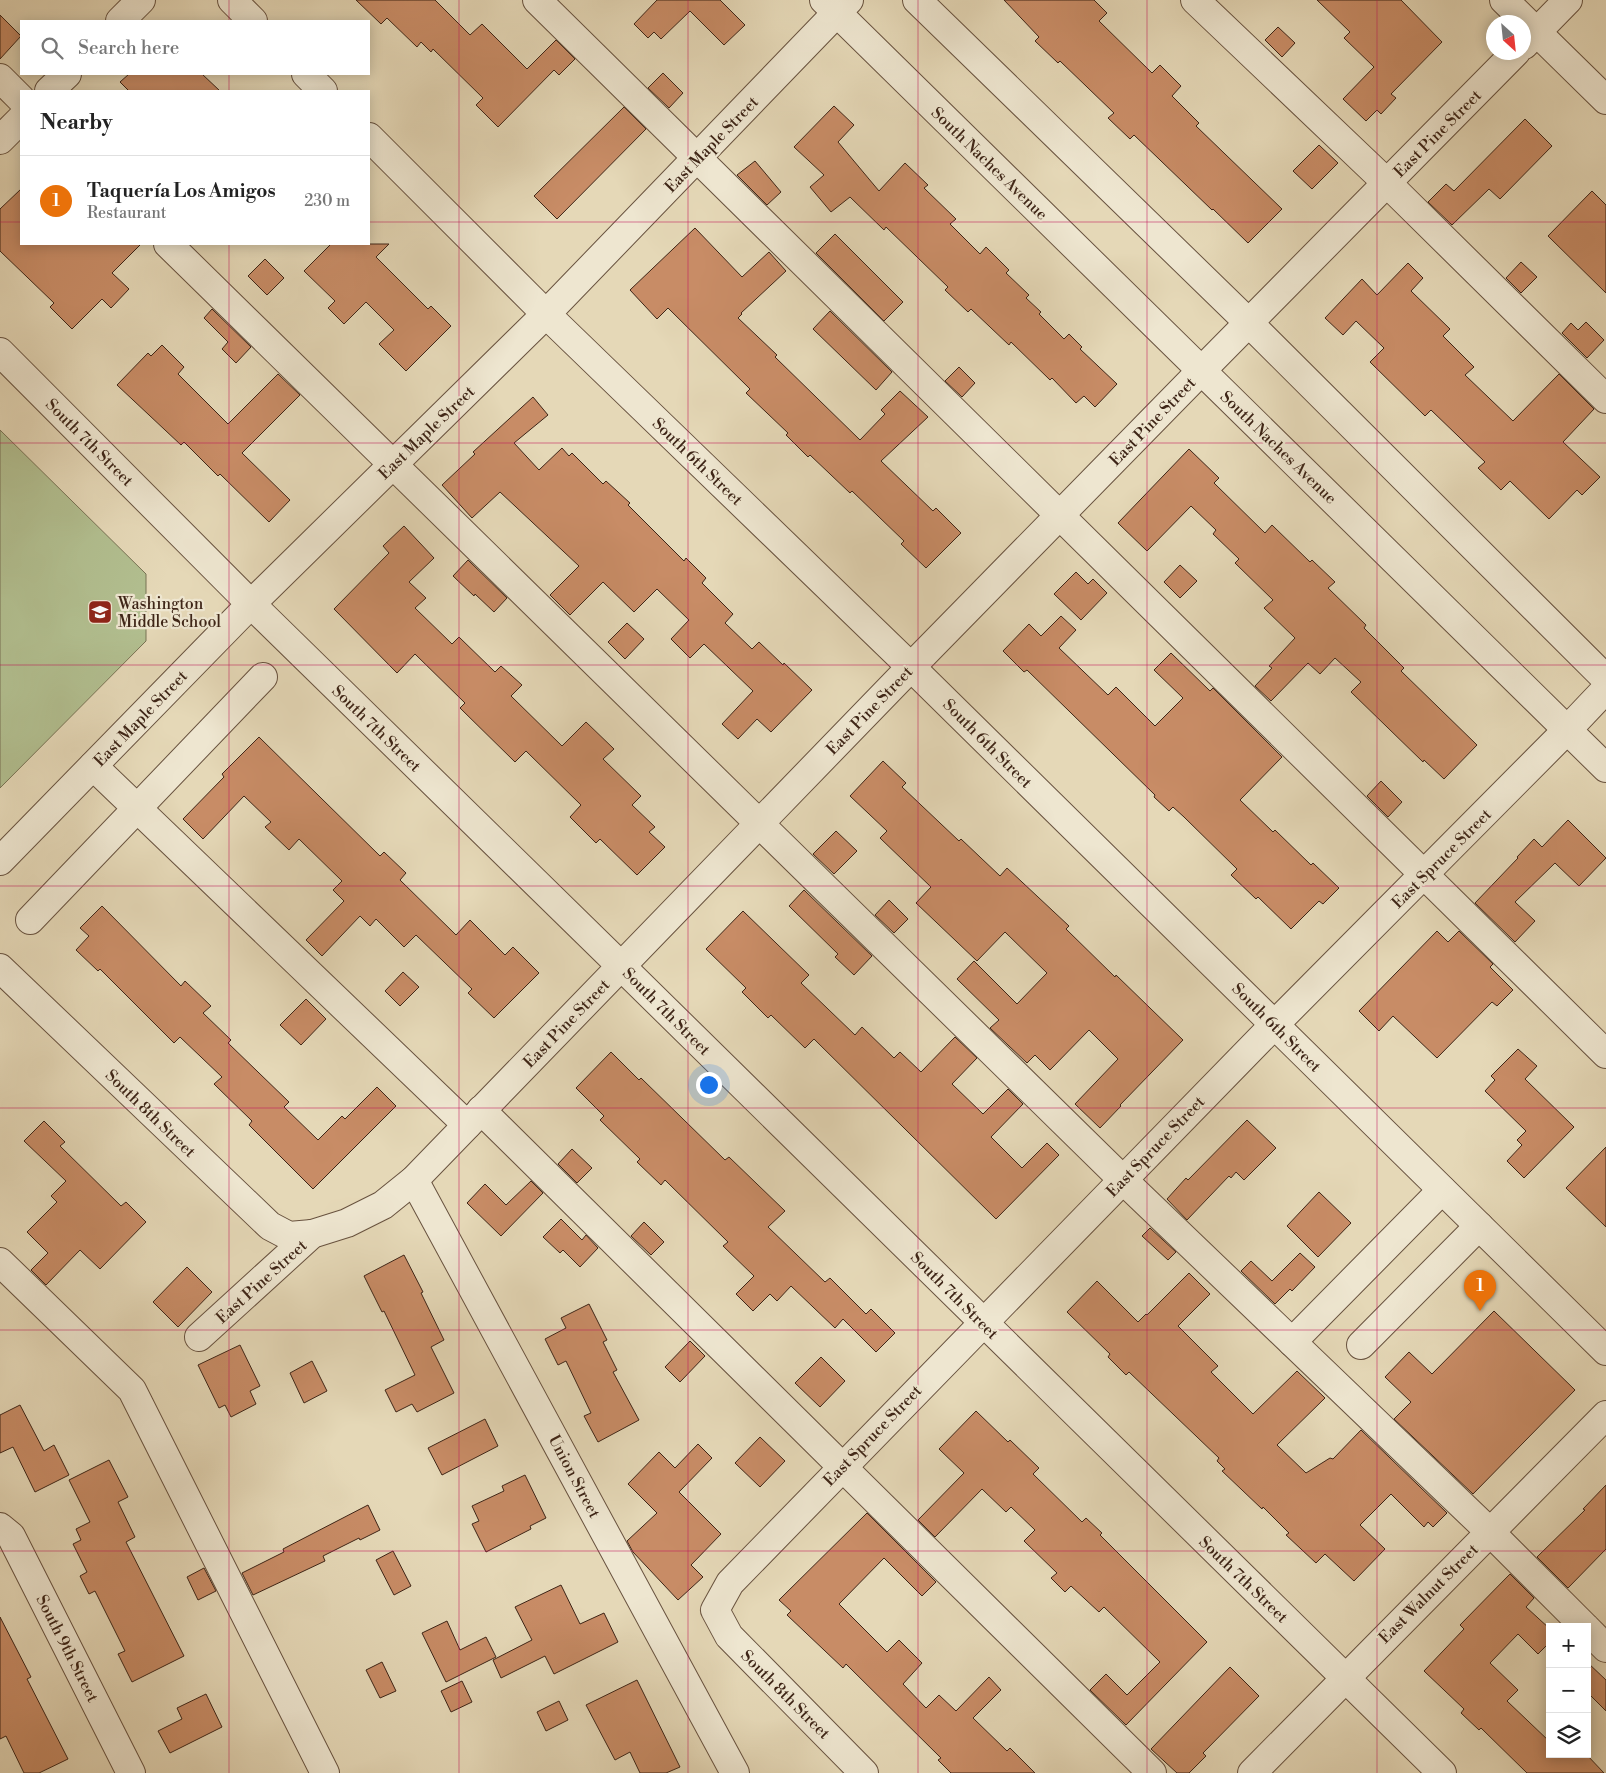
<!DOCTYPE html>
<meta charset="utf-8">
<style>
body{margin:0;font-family:"Libre Bodoni",serif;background:#f6f6f6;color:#222}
.controls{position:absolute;right:15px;bottom:15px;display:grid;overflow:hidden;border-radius:0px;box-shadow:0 2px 12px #0003}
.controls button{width:45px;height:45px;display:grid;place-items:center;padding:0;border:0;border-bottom:1px solid #e0e0e0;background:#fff;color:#222;font:25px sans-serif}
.compass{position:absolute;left:1486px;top:15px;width:45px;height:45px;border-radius:50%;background:#fff;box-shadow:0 2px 12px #0003;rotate:153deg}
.you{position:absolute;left:708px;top:1084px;width:18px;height:18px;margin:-12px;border:4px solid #fff;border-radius:50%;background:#1a73e8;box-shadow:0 0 0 8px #1a73e833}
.badge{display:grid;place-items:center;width:32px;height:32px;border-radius:50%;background:#2563eb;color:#fff;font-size:16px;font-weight:700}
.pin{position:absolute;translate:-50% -41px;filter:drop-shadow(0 1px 2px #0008)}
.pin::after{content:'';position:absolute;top:26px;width:18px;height:15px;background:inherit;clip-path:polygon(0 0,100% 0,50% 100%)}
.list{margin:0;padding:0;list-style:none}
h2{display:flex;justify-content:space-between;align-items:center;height:65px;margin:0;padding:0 20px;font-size:21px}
h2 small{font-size:16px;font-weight:400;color:#767676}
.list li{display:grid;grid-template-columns:32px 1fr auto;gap:15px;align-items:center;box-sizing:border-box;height:90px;padding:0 20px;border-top:1px solid #e0e0e0}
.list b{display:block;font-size:19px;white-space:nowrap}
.list p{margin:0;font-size:16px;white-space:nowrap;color:#767676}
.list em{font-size:16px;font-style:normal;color:#767676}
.icon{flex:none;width:28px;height:28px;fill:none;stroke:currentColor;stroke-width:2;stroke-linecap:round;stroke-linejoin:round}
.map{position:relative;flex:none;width:1606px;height:1773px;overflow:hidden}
.search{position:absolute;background:#fff;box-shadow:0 2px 12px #0003;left:20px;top:20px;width:350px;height:55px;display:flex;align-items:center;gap:12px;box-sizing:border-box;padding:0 18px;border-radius:0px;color:#767676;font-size:19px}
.panel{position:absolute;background:#fff;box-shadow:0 2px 12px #0003;left:20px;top:90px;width:350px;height:155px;border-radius:0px}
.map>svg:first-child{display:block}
.green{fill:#b2bf90;stroke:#787254}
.building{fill:#c88c66;stroke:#3e2517}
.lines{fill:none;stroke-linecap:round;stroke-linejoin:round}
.minor-casing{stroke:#68523f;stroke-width:30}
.minor{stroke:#eee6d0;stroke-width:28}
.grid{fill:none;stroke:#c2185b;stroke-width:1;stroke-opacity:0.55}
.labels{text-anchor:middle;stroke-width:4.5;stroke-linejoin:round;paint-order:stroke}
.street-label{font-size:16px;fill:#3e2517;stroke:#eee6d0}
.poi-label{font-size:16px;fill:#3e2517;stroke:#eee6d0;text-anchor:start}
</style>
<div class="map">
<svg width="1606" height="1773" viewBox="0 0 1606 1773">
<rect width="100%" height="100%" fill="#e5d8b7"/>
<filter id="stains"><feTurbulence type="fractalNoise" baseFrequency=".004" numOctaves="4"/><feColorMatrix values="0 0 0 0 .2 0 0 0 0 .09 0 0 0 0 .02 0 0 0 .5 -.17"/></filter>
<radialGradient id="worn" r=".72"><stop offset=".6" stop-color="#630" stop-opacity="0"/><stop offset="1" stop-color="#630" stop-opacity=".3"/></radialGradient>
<!-- green -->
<polygon class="green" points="0,430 146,574 146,641 0,788"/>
<!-- building -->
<g class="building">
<polygon points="356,0 435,0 470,35 482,24 527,69 556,40 575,59 559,75 554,70 498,127 476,105 483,98 433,49 431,52 421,42 417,47 387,18 381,24"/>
<polygon points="657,0 720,0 745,25 724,45 690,11 661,39 654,32 648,38 634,24"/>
<polygon points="1004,0 1094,0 1107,13 1099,21 1152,73 1160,65 1181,86 1172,96 1199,123 1196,126 1282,209 1248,243 1213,209 1212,210 1134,135 1130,139 1108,118 1114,113 1060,61 1058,63 1035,41 1039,37"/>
<polygon points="1317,0 1401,0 1442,42 1391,94 1396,98 1381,114 1377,110 1366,121 1343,99 1374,67 1344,38 1350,32"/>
<polygon points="0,15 21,36 0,59"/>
<polygon points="1278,27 1295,43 1282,57 1265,40"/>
<polygon points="663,73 683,93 669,108 648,88"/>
<polygon points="129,74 202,74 220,91 129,91 120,82"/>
<polygon points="834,106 854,125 838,142 879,191 905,163 928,185 924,188 956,219 950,224 980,254 986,247 1009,270 1006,273 1029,295 1026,298 1041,312 1039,314 1064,339 1069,334 1082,347 1080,349 1117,384 1095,407 1084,396 1076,403 1052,378 1050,380 1011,342 1009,345 971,309 968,312 945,290 948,287 886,227 884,230 850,197 831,212 810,187 824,175 794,147"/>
<polygon points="624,107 646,129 557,219 534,196"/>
<polygon points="1525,119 1552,146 1500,199 1489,189 1452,225 1428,202 1446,184 1454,191"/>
<polygon points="1319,145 1338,163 1312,189 1293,171"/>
<polygon points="755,161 781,192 767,205 737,175"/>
<polygon points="21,189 21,244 141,244 112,273 129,289 111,308 102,299 72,329 50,307 54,303 0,251 0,209"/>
<polygon points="1592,191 1606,205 1606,293 1548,236"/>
<polygon points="695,228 742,277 769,252 786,271 741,313 742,314 738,318 777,355 775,357 860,440 885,414 881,410 900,391 928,417 881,461 933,511 936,508 961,533 926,568 901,544 904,541 852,491 850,493 810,455 808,457 786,435 788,433 746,393 750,389 668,308 657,319 630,290"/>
<polygon points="835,234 903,302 884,321 816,253"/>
<polygon points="331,244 389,244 376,257 428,309 431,306 451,326 406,371 379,344 394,330 366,302 344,324 328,308 335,301 304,271"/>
<polygon points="265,259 284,278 267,295 248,276"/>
<polygon points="1521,262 1537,277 1521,293 1506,278"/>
<polygon points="1408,263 1423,278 1411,291 1450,329 1443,336 1474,367 1465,375 1513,421 1559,374 1594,409 1563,442 1600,477 1582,495 1577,490 1549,519 1510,481 1501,490 1478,468 1485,462 1431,410 1425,416 1370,362 1384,348 1356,321 1343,335 1325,318 1362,279 1377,295"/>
<polygon points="212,309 251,347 236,363 222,349 228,342 204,318"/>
<polygon points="830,311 892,372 876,390 813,329"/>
<polygon points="1586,322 1604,340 1587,358 1562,333 1571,323 1578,330"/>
<polygon points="162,345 184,367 178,374 228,424 278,374 300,395 242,453 290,500 269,522 220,474 218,476 184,442 181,445 117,385 148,353 151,356"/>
<polygon points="959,367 975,383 962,397 945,381"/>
<polygon points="533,397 548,415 514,443 539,470 562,448 569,456 572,453 603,484 606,481 630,503 628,505 684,561 686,558 706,578 702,583 733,614 725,623 752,649 759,642 783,665 784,663 812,690 771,732 757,719 738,739 722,724 753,691 704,644 690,658 671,639 689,620 657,589 634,612 603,582 570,615 550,595 579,566 500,492 472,518 442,485 475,454 473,452"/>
<polygon points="1189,449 1219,478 1214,483 1265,533 1272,525 1310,562 1312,560 1335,582 1328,588 1366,625 1364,628 1404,668 1401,671 1477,745 1444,779 1424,760 1423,762 1351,692 1361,682 1335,658 1320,674 1308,663 1271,701 1255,686 1272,668 1269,666 1295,638 1264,608 1273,600 1235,563 1239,559 1213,534 1216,530 1191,506 1147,551 1118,523"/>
<polygon points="404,526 434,558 409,582 426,598 415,608 452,644 459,637 495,672 501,666 522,685 511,696 562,746 586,722 614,749 603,759 641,796 632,805 655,827 649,832 665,847 637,875 600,839 596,843 570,817 581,805 526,751 515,762 460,708 465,703 415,654 397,673 334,609 389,553 383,546"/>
<polygon points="468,560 507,598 494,612 475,594 474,596 453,576"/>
<polygon points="1180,565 1197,581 1180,598 1164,582"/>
<polygon points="1076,572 1088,584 1093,579 1107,593 1081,620 1054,594"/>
<polygon points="1061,616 1076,630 1059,648 1108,695 1116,687 1155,726 1183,698 1154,670 1171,653 1210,691 1213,688 1282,757 1240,800 1273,832 1275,830 1311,865 1313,863 1339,888 1323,904 1319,901 1291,929 1258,897 1256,899 1231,875 1237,869 1184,817 1173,807 1169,811 1154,797 1155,795 1027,670 1024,672 1003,651 1029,624 1041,636"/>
<polygon points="627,623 644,639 625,659 608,642"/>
<polygon points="259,737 380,856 384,852 406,873 400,880 456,935 470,920 505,955 513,947 539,973 494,1018 468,993 472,989 416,935 404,947 376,919 370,926 360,916 322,956 306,940 344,901 333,890 342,881 299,839 289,850 265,827 271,822 244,796 203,839 183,819 224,777 222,774"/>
<polygon points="883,761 906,783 902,787 959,841 961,839 1000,876 1007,868 1069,926 1066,929 1115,977 1116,975 1183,1040 1120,1105 1121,1106 1100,1128 1075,1104 1118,1059 1089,1030 1050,1070 1035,1055 1027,1063 990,1028 999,1020 957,979 974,961 1017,1004 1047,973 1005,932 977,961 916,903 931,887 880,838 887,831 850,796"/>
<polygon points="1381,781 1402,802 1388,817 1367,796"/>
<polygon points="1568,820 1606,858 1579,886 1555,863 1515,902 1535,921 1515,942 1475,903 1518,858 1517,857 1534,839 1542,847"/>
<polygon points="836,831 857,851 834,874 813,854"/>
<polygon points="804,890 872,956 854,975 835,957 838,954 789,906"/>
<polygon points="889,900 908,919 894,933 875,915"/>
<polygon points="102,906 181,986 185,981 211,1006 203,1013 231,1040 228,1043 289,1102 284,1107 318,1140 342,1116 345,1119 377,1087 396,1106 313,1189 249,1125 252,1121 214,1084 222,1077 180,1037 174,1043 100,969 98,971 76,950 89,936 80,928"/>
<polygon points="743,911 809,975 801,983 855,1035 862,1027 894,1058 900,1052 921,1072 955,1037 977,1058 952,1084 983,1114 1008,1089 1023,1104 991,1137 1022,1168 1047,1143 1059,1155 996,1219 814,1039 805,1048 771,1015 768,1018 742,992 746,988 706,949"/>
<polygon points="1437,931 1448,942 1459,931 1493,964 1490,967 1513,990 1497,1006 1492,1002 1437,1058 1393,1016 1379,1031 1359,1011"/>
<polygon points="403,972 419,987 400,1006 385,991"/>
<polygon points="306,999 326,1019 301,1045 280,1025"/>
<polygon points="1518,1049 1537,1066 1525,1079 1574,1127 1524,1178 1507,1161 1522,1145 1517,1140 1526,1131 1485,1091 1495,1080 1491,1076"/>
<polygon points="611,1052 639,1080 641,1078 725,1160 729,1157 785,1211 768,1227 825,1282 830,1278 866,1314 871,1309 895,1333 876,1352 843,1319 835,1328 791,1286 777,1301 770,1294 753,1311 736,1294 754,1276 723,1246 728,1242 665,1180 661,1185 637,1162 640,1159 600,1120 604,1116 576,1088"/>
<polygon points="1247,1120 1276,1148 1244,1180 1236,1172 1231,1178 1229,1176 1187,1220 1167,1199 1186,1178 1188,1180"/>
<polygon points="44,1121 65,1142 60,1146 121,1206 126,1202 146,1222 100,1269 80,1250 46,1285 31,1270 48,1253 27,1232 57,1202 51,1196 66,1181 24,1141"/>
<polygon points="1606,1147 1606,1227 1566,1188"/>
<polygon points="572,1149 592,1168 577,1183 558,1164"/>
<polygon points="531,1181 543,1193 501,1236 467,1203 485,1184 506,1205"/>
<polygon points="1319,1192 1351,1223 1318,1257 1287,1226"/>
<polygon points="561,1219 582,1240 586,1235 598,1248 580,1267 563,1250 560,1253 543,1237"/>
<polygon points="644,1222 664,1242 651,1255 631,1236"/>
<polygon points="1150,1228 1176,1252 1168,1260 1142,1236"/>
<polygon points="1300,1253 1315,1267 1292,1291 1290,1289 1275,1304 1241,1271 1251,1261 1272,1281"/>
<polygon points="404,1255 423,1292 421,1293 444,1340 431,1347 454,1393 417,1412 412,1404 396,1412 385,1390 415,1375 384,1311 382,1312 364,1276"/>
<polygon points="187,1267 212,1292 178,1327 153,1302"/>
<polygon points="1189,1273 1210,1294 1178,1326 1218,1366 1211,1372 1253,1414 1297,1371 1325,1398 1277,1445 1306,1473 1330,1458 1333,1459 1361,1430 1447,1513 1433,1527 1428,1522 1424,1527 1391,1494 1360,1525 1385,1549 1354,1581 1325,1554 1316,1563 1286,1535 1289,1533 1263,1507 1262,1509 1222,1471 1225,1469 1217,1461 1219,1458 1129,1372 1126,1375 1108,1357 1110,1354 1067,1312 1097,1281 1138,1322 1146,1314 1147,1315"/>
<polygon points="589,1304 607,1340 603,1342 617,1370 613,1372 639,1420 598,1442 584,1416 591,1413 566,1361 558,1365 545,1339 566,1328 561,1318"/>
<polygon points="1494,1311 1575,1390 1473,1494 1394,1419 1411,1402 1385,1377 1409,1352 1432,1374"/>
<polygon points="690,1341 705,1356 680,1382 665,1367"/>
<polygon points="240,1345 260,1386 250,1391 256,1404 231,1417 225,1405 219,1408 198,1365"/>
<polygon points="821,1357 845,1381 820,1407 795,1383"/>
<polygon points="312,1361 327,1391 304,1403 290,1373"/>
<polygon points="20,1405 44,1451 54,1445 69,1475 35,1492 13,1447 0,1453 0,1415"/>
<polygon points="976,1411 1008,1442 1010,1440 1039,1468 1033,1474 1082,1522 1086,1518 1102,1533 1100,1535 1207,1642 1126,1725 1090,1690 1106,1674 1127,1695 1160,1662 1104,1607 1099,1612 1071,1586 1065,1592 1051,1578 1057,1573 1024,1541 1035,1530 1011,1507 1006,1512 982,1489 935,1537 918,1520 964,1473 939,1449"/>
<polygon points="485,1419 498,1446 442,1475 428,1448"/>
<polygon points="760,1437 785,1461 760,1487 735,1463"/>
<polygon points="698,1444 712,1458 679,1492 721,1534 691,1565 703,1577 678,1600 633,1552 627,1541 657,1513 628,1484 659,1452 675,1468"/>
<polygon points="109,1460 128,1497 118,1502 135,1537 126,1542 184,1656 132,1682 118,1654 125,1651 95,1591 89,1594 80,1576 87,1572 73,1544 81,1540 76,1529 90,1522 69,1480"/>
<polygon points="525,1475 546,1518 530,1526 531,1529 486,1552 472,1524 479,1521 472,1506 504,1491 502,1486"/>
<polygon points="1606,1485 1606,1549 1568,1588 1537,1557 1585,1510 1583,1509"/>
<polygon points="368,1505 380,1530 360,1540 359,1538 323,1556 325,1561 253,1595 242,1573 284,1552 283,1549"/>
<polygon points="867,1513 936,1582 922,1596 884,1558 839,1604 887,1652 899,1640 922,1663 903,1684 926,1708 939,1695 956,1711 989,1677 1001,1690 973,1718 1007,1751 1010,1748 1035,1773 951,1773 938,1760 941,1758 846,1664 843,1668 787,1615 791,1611 779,1600"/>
<polygon points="393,1551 411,1586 394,1595 376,1560"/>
<polygon points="204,1568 216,1591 198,1600 187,1577"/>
<polygon points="1510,1574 1534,1598 1526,1607 1550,1629 1550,1642 1538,1654 1518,1634 1490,1663 1518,1690 1507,1701 1550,1742 1550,1754 1586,1754 1604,1773 1527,1773 1481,1728 1479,1730 1461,1713 1464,1709 1424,1671 1464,1629 1460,1625"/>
<polygon points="561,1585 580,1624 604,1613 618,1642 554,1674 545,1656 501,1678 493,1660 532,1640 515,1607"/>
<polygon points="0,1617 31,1677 27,1679 68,1759 39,1773 24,1773 6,1736 0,1739"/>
<polygon points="447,1621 460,1650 486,1637 496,1657 446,1682 422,1633"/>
<polygon points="382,1662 396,1691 380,1698 366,1670"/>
<polygon points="1587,1662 1606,1680 1606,1711 1587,1692"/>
<polygon points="1230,1667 1259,1696 1203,1753 1206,1756 1189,1773 1177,1773 1151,1749"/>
<polygon points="637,1680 680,1767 666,1773 640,1773 630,1752 615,1760 586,1705"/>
<polygon points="462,1681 472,1702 451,1712 441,1691"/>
<polygon points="206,1694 222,1727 170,1753 158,1731 182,1719 177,1708"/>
<polygon points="559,1701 568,1720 546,1731 537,1712"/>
</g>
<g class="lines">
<defs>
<g id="minor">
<polyline points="232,0 253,21"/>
<polyline points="537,0 1606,1054"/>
<polyline points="824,0 1606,768"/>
<polyline points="917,0 1249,323 1606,679"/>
<polyline points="1195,0 1387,183 1606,399"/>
<polyline points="1504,0 1606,100"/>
<polyline points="120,21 141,0"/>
<polyline points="1524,45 1568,0"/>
<polyline points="306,74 323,91"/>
<polyline points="0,78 21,99"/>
<polyline points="49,91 67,74"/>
<polyline points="369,137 546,314 911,667 1606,1351"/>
<polyline points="0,140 21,119"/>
<polyline points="168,244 1122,1179 1490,1532 1585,1627"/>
<polyline points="0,352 251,604 621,966 1442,1773"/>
<polyline points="93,766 467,1125"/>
<polyline points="0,861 251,604 546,314 849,0"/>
<polyline points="30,920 263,677"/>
<polyline points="0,968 270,1226 289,1236 312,1234"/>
<polyline points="481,1110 1152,1773"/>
<polyline points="414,1180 735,1773"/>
<polyline points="0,1262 132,1390 325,1773"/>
<polyline points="199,1337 312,1234 347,1223 383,1205 414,1180 911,667 1201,371 1516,52"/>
<polyline points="1292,1342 1442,1190"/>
<polyline points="1361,1345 1479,1226"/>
<polyline points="0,1527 11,1536 131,1773"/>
<polyline points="1587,1629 1606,1648"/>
<polyline points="864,1773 729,1636 715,1610 730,1583 1274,1025 1568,729 1606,689"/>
<polyline points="1252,1773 1606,1415"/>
</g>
</defs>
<!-- minor casing -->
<use href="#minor" class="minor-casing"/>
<!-- minor -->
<use href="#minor" class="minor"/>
</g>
<!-- grid -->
<path class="grid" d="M229 0V21M459 0V1773M688 0V1773M918 0V1773M1147 0V1773M1377 0V1773M229 74V91M0 222H21M369 222H1606M229 244V1773M0 443H1606M0 665H1606M0 886H1606M0 1108H1606M0 1330H1606M0 1551H1606"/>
<!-- icons -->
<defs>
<symbol id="school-square" viewBox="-11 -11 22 22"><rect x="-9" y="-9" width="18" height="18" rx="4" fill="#8f2418" stroke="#eee6d0"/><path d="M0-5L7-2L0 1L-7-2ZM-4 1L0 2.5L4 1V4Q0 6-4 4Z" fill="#fff"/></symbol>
</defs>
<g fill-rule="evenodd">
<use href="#school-square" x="86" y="598" width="28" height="28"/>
</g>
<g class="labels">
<!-- street labels -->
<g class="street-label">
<text transform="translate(1437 133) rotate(-45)" y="6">East Pine Street</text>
<text transform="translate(711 144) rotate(-46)" y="6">East Maple Street</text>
<text transform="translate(990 163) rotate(44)" y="6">South Naches Avenue</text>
<text transform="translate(1152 421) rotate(-46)" y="6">East Pine Street</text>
<text transform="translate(426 432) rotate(-44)" y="6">East Maple Street</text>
<text transform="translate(90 442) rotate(45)" y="6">South 7th Street</text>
<text transform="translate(1279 447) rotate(44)" y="6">South Naches Avenue</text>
<text transform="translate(698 461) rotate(44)" y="6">South 6th Street</text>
<text transform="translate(869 710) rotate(-46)" y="6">East Pine Street</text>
<text transform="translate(140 718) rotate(-46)" y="6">East Maple Street</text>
<text transform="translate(377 728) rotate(44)" y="6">South 7th Street</text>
<text transform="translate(988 743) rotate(45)" y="6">South 6th Street</text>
<text transform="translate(1441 858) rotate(-45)" y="6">East Spruce Street</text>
<text transform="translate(667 1011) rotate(45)" y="6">South 7th Street</text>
<text transform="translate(566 1023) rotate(-46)" y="6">East Pine Street</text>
<text transform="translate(1277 1027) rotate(45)" y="6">South 6th Street</text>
<text transform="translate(151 1113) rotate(44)" y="6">South 8th Street</text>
<text transform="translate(1155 1146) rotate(-46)" y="6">East Spruce Street</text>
<text transform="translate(261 1281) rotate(-42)" y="6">East Pine Street</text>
<text transform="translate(955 1295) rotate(45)" y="6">South 7th Street</text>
<text transform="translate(872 1435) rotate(-46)" y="6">East Spruce Street</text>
<text transform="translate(575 1476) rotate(62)" y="6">Union Street</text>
<text transform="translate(1244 1579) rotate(44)" y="6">South 7th Street</text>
<text transform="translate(1428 1593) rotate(-45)" y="6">East Walnut Street</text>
<text transform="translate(68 1648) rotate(63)" y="6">South 9th Street</text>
<text transform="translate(786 1694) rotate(45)" y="6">South 8th Street</text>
</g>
<!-- poi labels -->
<g class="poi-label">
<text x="118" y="609">Washington<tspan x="118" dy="18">Middle School</tspan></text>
</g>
</g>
<rect width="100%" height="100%" filter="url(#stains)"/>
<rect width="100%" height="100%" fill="url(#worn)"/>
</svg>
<div class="controls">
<button>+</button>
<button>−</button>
<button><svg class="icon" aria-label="layers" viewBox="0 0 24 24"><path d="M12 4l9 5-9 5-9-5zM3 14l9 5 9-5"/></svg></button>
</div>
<svg class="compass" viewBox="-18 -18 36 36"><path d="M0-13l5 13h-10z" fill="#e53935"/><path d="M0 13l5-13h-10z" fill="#767676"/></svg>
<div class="you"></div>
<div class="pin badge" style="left:1480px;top:1311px;background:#e8710a">1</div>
<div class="search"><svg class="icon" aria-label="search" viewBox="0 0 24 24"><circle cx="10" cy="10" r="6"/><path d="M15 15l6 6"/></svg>Search here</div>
<section class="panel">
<h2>Nearby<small></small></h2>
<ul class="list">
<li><span class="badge" style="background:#e8710a">1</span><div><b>Taquería Los Amigos</b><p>Restaurant</p></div><em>230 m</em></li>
</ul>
</section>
</div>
